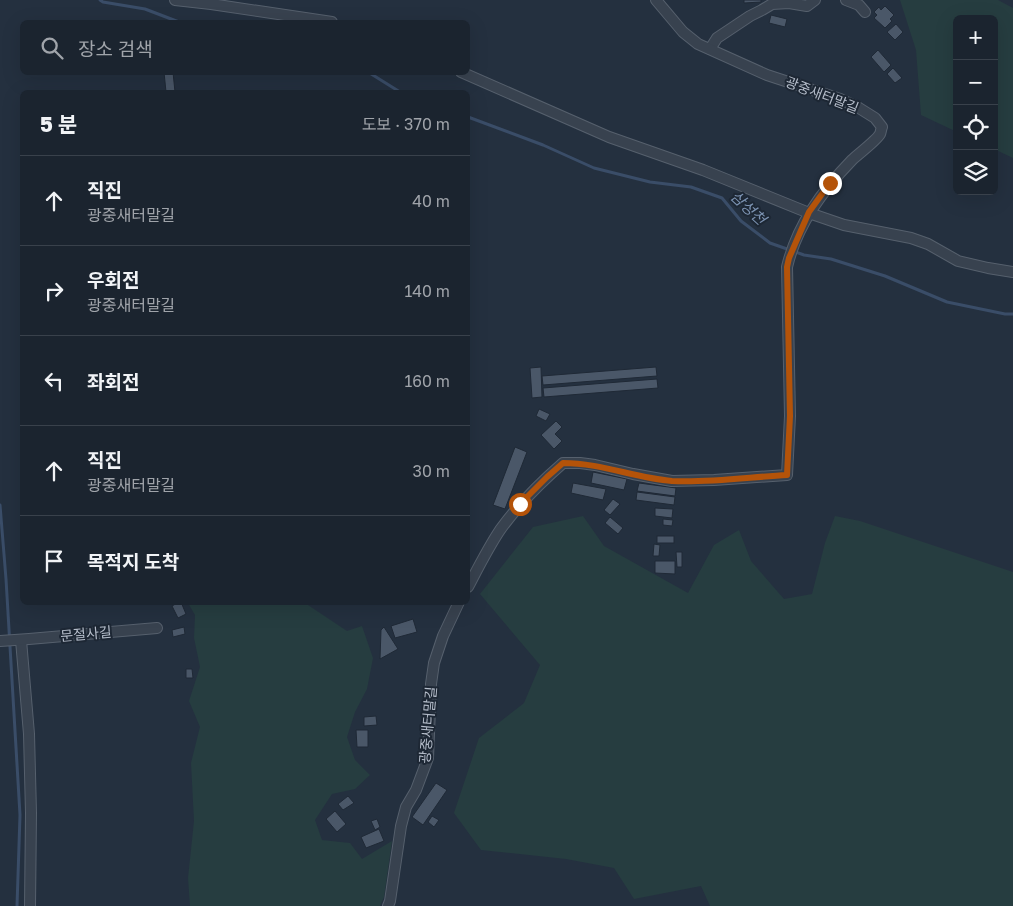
<!DOCTYPE html>
<html lang="ko">
<meta charset="utf-8">
<style>
body{margin:0;font-family:"Golos Text","Noto Sans KR",sans-serif;background:#242c37;color:#f1f3f6}
.controls{position:absolute;right:15px;top:15px;display:grid;overflow:hidden;border-radius:8px;box-shadow:0 5px 20px #0002}
.controls button{width:45px;height:45px;display:grid;place-items:center;padding:0;border:0;border-bottom:1px solid #39414b;background:#1b242f;color:#f1f3f6;font:25px sans-serif}
.stop{position:absolute;width:15px;height:15px;margin:-11px;border:4px solid #b45309;border-radius:50%;background:#fff}
.stop.end{background:#b45309;border-color:#fff;box-shadow:0 1px 5px #0008}
.list{margin:0;padding:0;list-style:none}
h2{display:flex;justify-content:space-between;align-items:center;height:65px;margin:0;padding:0 20px;font-size:21px}
h2 small{font-size:16px;font-weight:400;color:#a0a4aa}
.list li{display:grid;grid-template-columns:32px 1fr auto;gap:15px;align-items:center;box-sizing:border-box;height:90px;padding:0 20px;border-top:1px solid #39414b}
.list b{display:block;font-size:19px;white-space:nowrap}
.list p{margin:0;font-size:16px;white-space:nowrap;color:#a0a4aa}
.list em{font-size:16px;font-style:normal;color:#a0a4aa}
.icon{flex:none;width:28px;height:28px;fill:none;stroke:currentColor;stroke-width:2;stroke-linecap:round;stroke-linejoin:round}
.map{position:relative;flex:none;width:1013px;height:906px;overflow:hidden}
.search{position:absolute;background:#1b242f;box-shadow:0 5px 20px #0002;left:20px;top:20px;width:450px;height:55px;display:flex;align-items:center;gap:12px;box-sizing:border-box;padding:0 18px;border-radius:8px;color:#a0a4aa;font-size:19px}
.panel{position:absolute;background:#1b242f;box-shadow:0 5px 20px #0002;left:20px;top:90px;width:450px;height:515px;border-radius:8px}
.map>svg:first-child{display:block}
.green{fill:#263d40}
.lines{fill:none;stroke-linecap:round;stroke-linejoin:round}
.stream{stroke:#3a4d68;stroke-width:3}
.building{fill:#4a5768;stroke:#1f2936}
.minor-casing{stroke:#56606d;stroke-width:12}
.minor{stroke:#38424f;stroke-width:10}
.route{stroke:#b45309;stroke-width:6}
.labels{text-anchor:middle;stroke-width:4;stroke-linejoin:round;paint-order:stroke}
.street-label{font-size:14px;fill:#b5bdca;stroke:#1d2734}
.water-label{font-size:15px;font-style:italic;fill:#7c93b2;stroke:#1d2734}
</style>
<div class="map">
<svg width="1013" height="906" viewBox="0 0 1013 906">
<rect width="100%" height="100%" fill="#24303f"/>
<!-- green -->
<g class="green">
<polygon points="900,0 998,0 1013,8 1013,158 994,149 994,19 957,19 957,132 921,115 916,50"/>
<polygon points="583,516 604,546 688,593 714,545 739,530 751,561 784,599 812,594 825,543 835,516 860,521 1013,572 1013,906 710,906 701,886 634,899 614,868 566,859 481,850 454,813 479,738 524,703 540,665 480,594 533,527"/>
<polygon points="188,603 305,603 347,631 362,626 373,658 367,689 355,712 347,737 355,760 370,775 355,789 332,794 315,820 322,840 350,843 362,859 392,841 384,897 380,906 190,906 188,878 194,821 191,763 200,727 189,701 200,667 194,638 195,615"/>
</g>
<g class="lines">
<!-- stream -->
<g class="stream">
<polyline points="100,0 103,2 145,9 179,22"/>
<polyline points="368,72 400,92"/>
<polyline points="468,117 543,145 594,168 650,182 691,187 722,198 741,221 770,243 804,255 831,259 885,276 947,302 1005,314 1013,314"/>
<polyline points="0,505 6,579 20,815 17,906"/>
</g>
</g>
<!-- building -->
<g class="building">
<polygon points="744,0 761,0 761,2 744,3"/>
<polygon points="885,6 894,15 890,19 892,21 885,28 874,18 877,15 874,12 879,7 881,10"/>
<polygon points="771,15 787,19 785,27 769,23"/>
<polygon points="896,24 903,32 895,40 887,32"/>
<polygon points="878,50 891,65 884,72 871,57"/>
<polygon points="893,68 902,78 895,83 887,74"/>
<polygon points="164,72 173,72 175,92 166,92"/>
<polygon points="541,367 542,397 532,398 530,368"/>
<polygon points="656,367 657,376 543,385 542,376"/>
<polygon points="657,379 658,388 544,397 543,388"/>
<polygon points="539,409 550,414 546,421 536,416"/>
<polygon points="556,421 562,427 555,434 562,441 554,449 541,435"/>
<polygon points="515,447 527,452 505,509 493,505"/>
<polygon points="593,472 627,479 624,490 591,483"/>
<polygon points="573,483 606,489 603,500 571,493"/>
<polygon points="639,483 676,488 675,496 637,491"/>
<polygon points="637,492 675,497 674,505 636,500"/>
<polygon points="613,499 620,504 610,515 604,510"/>
<polygon points="655,508 673,509 672,518 655,516"/>
<polygon points="610,517 623,528 618,534 605,523"/>
<polygon points="663,519 673,520 672,526 663,525"/>
<rect x="657" y="536" width="17" height="7"/>
<polygon points="654,544 660,545 659,556 653,556"/>
<polygon points="676,552 682,552 682,567 677,567"/>
<polygon points="655,561 675,561 675,574 655,573"/>
<polygon points="179,602 181,602 186,614 178,618 172,606"/>
<polygon points="413,619 417,632 395,638 391,626"/>
<polygon points="184,627 185,634 173,637 172,630"/>
<polygon points="384,627 398,649 380,659 381,630"/>
<polygon points="186,669 192,669 193,678 186,678"/>
<polygon points="376,716 377,725 364,726 364,717"/>
<polygon points="356,730 368,730 368,747 357,747"/>
<polygon points="436,783 447,790 423,825 412,817"/>
<polygon points="348,796 354,803 343,810 338,804"/>
<polygon points="335,811 346,824 337,832 326,819"/>
<polygon points="432,816 439,820 434,827 428,822"/>
<polygon points="377,819 380,827 375,830 371,821"/>
<polygon points="379,829 384,841 366,848 361,837"/>
</g>
<g class="lines">
<defs>
<g id="minor">
<polyline points="175,0 211,4 332,22"/>
<polyline points="846,0 859,5 865,12"/>
<polyline points="710,49 717,38 750,16 762,10 772,4 789,3 807,6 815,0"/>
<polyline points="461,72 609,137 703,170 809,213 844,225 911,238 928,244 958,261 988,268 1013,272"/>
<path d="M468 587C478 568 488 548 500 530 518 505 540 483 563 463H580L595 465 633 474 672 481 714 480 787 475 790 416 787 267C797 225 822 191 852 160 858 154 876 141 880 134 881 132 881 129 882 127L875 118 859 108 840 99 767 75 698 44 683 32 656 0"/>
<polyline points="21,640 29,734 31,813 30,906"/>
<polyline points="0,641 29,639 157,628"/>
<polyline points="388,906 390,901 401,826 406,807 416,790 428,758 431,684 434,663 443,636 459,602"/>
</g>
</defs>
<!-- minor casing -->
<use href="#minor" class="minor-casing"/>
<!-- minor -->
<use href="#minor" class="minor"/>
</g>
<g class="lines">
<!-- route -->
<path class="route" d="M520 504 547 477 563 463C601 463 635 478 672 481 709 483 750 477 787 475L790 416 787 267 789 258 809 212 830 183"/>
</g>
<g class="labels">
<!-- street labels -->
<g class="street-label">
<text transform="translate(822 95) rotate(21)" y="5">광중새터말길</text>
<text transform="translate(86 634) rotate(-5)" y="5">문절사길</text>
<text transform="translate(428 725) rotate(-85)" y="5">광중새터말길</text>
</g>
<!-- water labels -->
<g class="water-label">
<text transform="translate(748 208) rotate(43)" y="5">삼성천</text>
</g>
</g>
</svg>
<div class="controls">
<button>+</button>
<button>−</button>
<button><svg class="icon" aria-label="locate" viewBox="0 0 24 24"><circle cx="12" cy="12" r="6"/><path d="M12 2v4M12 18v4M2 12h4M18 12h4"/></svg></button>
<button><svg class="icon" aria-label="layers" viewBox="0 0 24 24"><path d="M12 4l9 5-9 5-9-5zM3 14l9 5 9-5"/></svg></button>
</div>
<div class="stop" style="left:520px;top:504px"></div>
<div class="stop end" style="left:830px;top:183px"></div>
<div class="search"><svg class="icon" aria-label="search" viewBox="0 0 24 24"><circle cx="10" cy="10" r="6"/><path d="M15 15l6 6"/></svg>장소 검색</div>
<section class="panel">
<h2>5 분<small>도보 · 370 m</small></h2>
<ul class="list">
<li><svg class="icon" aria-label="ahead" viewBox="0 0 24 24"><path d="M12 20V5M6 11l6-6 6 6"/></svg><div><b>직진</b><p>광중새터말길</p></div><em>40 m</em></li>
<li><svg class="icon" aria-label="right" viewBox="0 0 24 24"><path d="M7 20v-9h11M14 6l5 5-5 5"/></svg><div><b>우회전</b><p>광중새터말길</p></div><em>140 m</em></li>
<li><svg class="icon" aria-label="left" viewBox="0 0 24 24"><path d="M17 20v-9H6M10 6l-5 5 5 5"/></svg><div><b>좌회전</b></div><em>160 m</em></li>
<li><svg class="icon" aria-label="ahead" viewBox="0 0 24 24"><path d="M12 20V5M6 11l6-6 6 6"/></svg><div><b>직진</b><p>광중새터말길</p></div><em>30 m</em></li>
<li><svg class="icon" aria-label="arrive" viewBox="0 0 24 24"><path d="M6 21V4h12l-3 4 3 4H6"/></svg><div><b>목적지 도착</b></div></li>
</ul>
</section>
</div>
